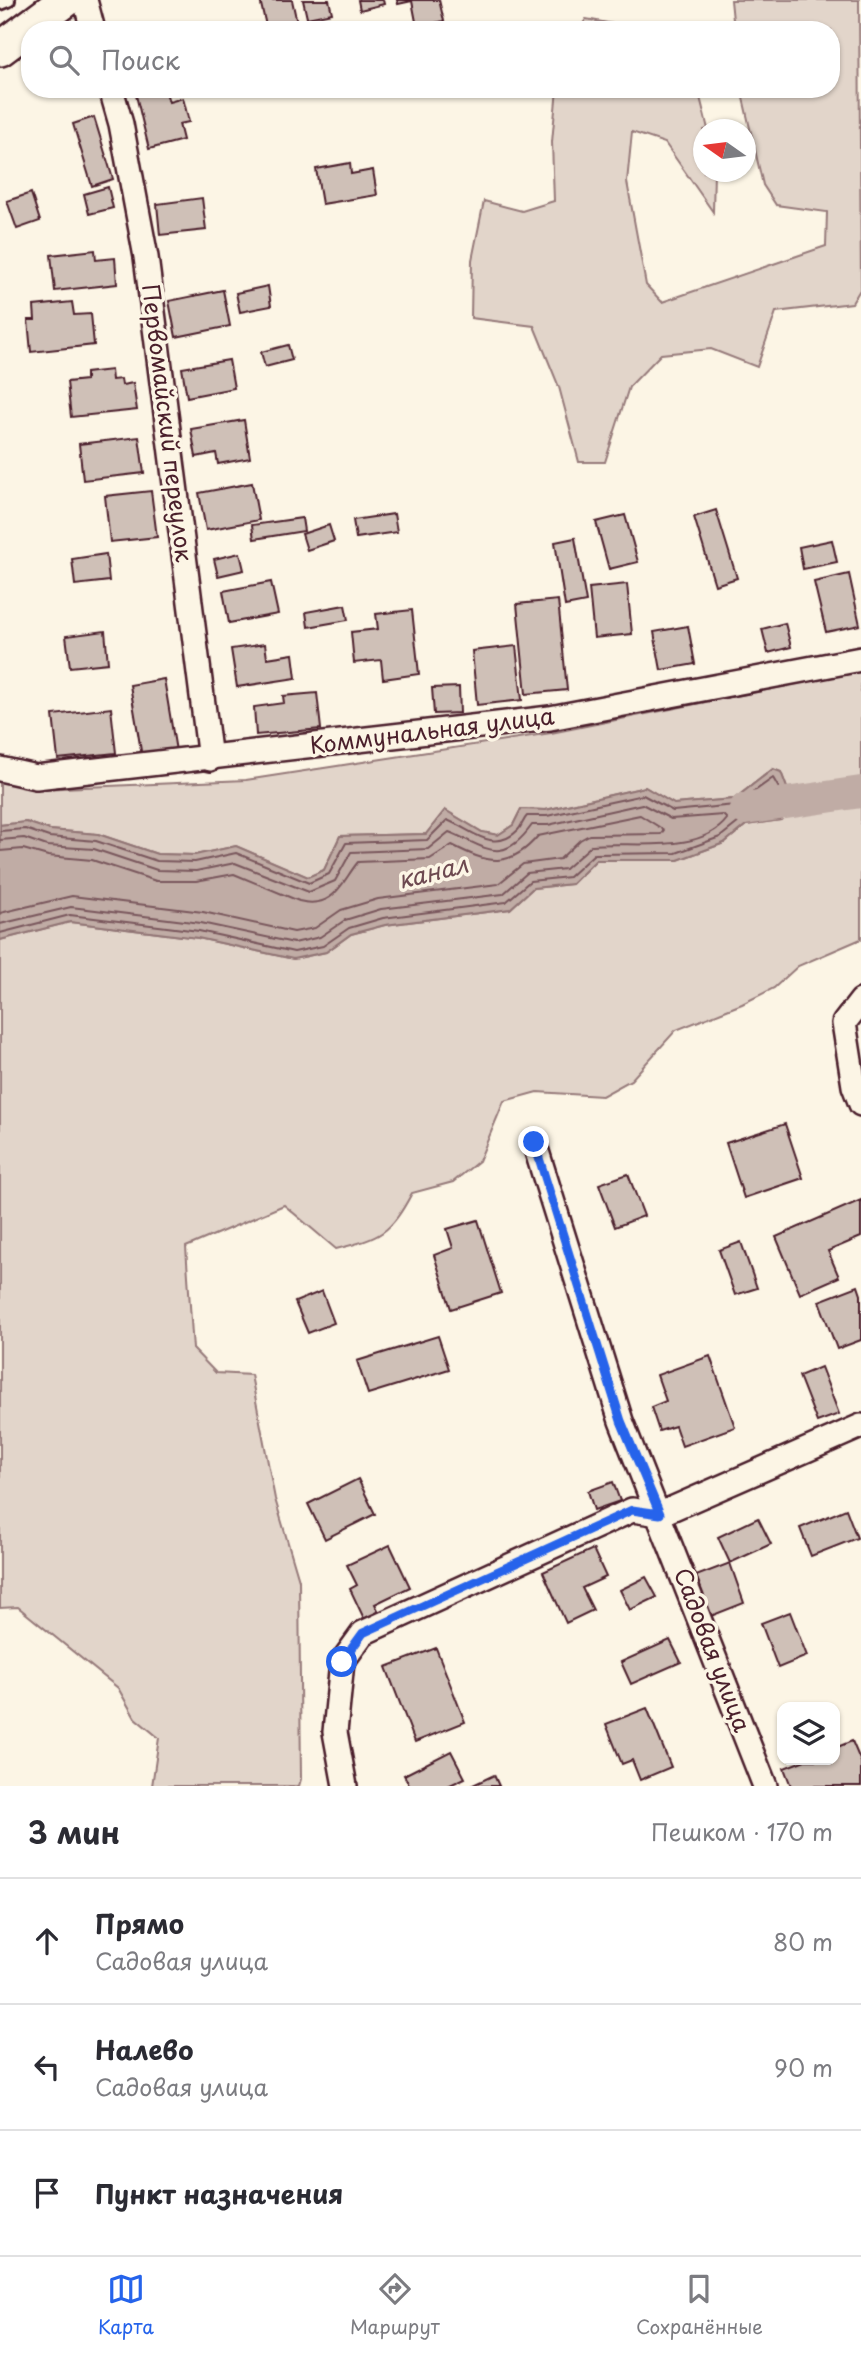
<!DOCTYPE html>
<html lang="ru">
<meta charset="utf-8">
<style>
body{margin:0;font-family:"Playpen Sans",sans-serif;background:#f2f2f3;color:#2b2b33}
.controls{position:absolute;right:21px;bottom:21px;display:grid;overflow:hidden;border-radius:14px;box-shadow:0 2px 5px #0004}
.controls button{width:63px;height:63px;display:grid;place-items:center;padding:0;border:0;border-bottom:2px solid #e1e1e2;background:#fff;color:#2b2b33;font:35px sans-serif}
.compass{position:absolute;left:693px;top:119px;width:63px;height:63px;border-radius:50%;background:#fff;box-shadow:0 2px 5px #0004;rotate:284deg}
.stop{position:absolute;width:21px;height:21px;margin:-16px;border:5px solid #2563eb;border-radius:50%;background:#fff}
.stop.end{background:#2563eb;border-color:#fff;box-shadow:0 2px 7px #0008}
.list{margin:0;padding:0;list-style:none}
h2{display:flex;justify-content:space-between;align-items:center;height:91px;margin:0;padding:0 28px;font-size:30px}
h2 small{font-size:23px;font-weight:400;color:#7c7c81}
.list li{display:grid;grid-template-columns:46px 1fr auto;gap:21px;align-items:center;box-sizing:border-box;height:126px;padding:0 28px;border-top:2px solid #e1e1e2}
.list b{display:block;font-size:26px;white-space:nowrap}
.list p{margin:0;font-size:23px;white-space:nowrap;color:#7c7c81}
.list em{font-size:23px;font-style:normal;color:#7c7c81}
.icon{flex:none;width:38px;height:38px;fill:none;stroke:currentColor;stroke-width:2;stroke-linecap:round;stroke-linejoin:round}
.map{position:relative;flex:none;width:861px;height:1786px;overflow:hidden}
.search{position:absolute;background:#fff;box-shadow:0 2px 5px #0004;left:21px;right:21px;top:21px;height:77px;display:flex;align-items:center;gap:18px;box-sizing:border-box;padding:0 24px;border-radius:28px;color:#7c7c81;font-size:26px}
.sheet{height:469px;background:#fff}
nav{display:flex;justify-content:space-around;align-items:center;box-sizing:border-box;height:98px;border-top:2px solid #e1e1e2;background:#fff;font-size:19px;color:#7c7c81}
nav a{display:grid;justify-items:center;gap:4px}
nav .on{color:#2563eb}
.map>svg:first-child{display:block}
.green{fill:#e2d5ca;stroke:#967a7a;stroke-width:2}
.water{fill:#c0aca5;stroke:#917474;stroke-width:2}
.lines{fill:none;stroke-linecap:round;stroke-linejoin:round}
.shore{stroke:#79575c;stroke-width:2}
.canal{stroke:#c0aca5;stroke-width:32}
.building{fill:#cfc0b7;stroke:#4a1f2b;stroke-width:2}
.lane-casing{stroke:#4a1f2b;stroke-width:18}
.street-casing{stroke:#4a1f2b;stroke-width:28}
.secondary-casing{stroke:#4a1f2b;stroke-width:38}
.lane{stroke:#fcf5e5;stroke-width:12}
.street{stroke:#fcf5e5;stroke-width:23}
.secondary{stroke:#fcf5e5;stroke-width:33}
.route{stroke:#2563eb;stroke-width:9}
.labels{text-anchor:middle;stroke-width:7;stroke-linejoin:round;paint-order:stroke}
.street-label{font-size:23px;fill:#4a1f2b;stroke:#fcf5e5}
.water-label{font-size:24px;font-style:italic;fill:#6d4950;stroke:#fcf5e5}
</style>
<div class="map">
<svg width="861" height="1786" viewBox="0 0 861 1786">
<rect width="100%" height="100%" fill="#fcf5e5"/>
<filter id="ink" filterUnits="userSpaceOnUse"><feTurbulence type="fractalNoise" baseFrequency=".0143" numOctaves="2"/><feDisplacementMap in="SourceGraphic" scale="14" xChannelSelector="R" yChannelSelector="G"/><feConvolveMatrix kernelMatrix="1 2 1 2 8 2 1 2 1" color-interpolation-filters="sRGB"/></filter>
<g filter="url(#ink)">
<!-- green -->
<g class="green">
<polygon points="731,0 859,0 861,288 852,303 776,312 757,367 711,349 661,354 629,387 605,462 579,462 559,387 534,326 471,318 472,260 484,201 522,211 554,201 552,142 557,89 698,89 708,129 704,130 704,172 714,172 713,212 665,143 632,132 627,182 646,285 662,302 826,246 827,212 776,205 763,185 741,89 831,89 831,30 734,30"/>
<polygon points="586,19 635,28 638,30 579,30"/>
<path d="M861 671V939L798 966 774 988 742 1004 676 1030 631 1080 602 1096 537 1092 504 1101 479 1161 453 1182 412 1193C390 1234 381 1238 336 1249L284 1205 186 1247 193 1349 216 1373 251 1375 275 1499 299 1580 301 1779 299 1786H152L159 1738 135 1718 118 1688 18 1607 0 1608V940L70 922 198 938 294 959 326 952 351 934 385 925 510 909 533 888 572 884 596 860H678L724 843 746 825 781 820 787 814V788L781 772 773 769 734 799 674 804 645 787 545 810 521 809 513 825 498 835 482 832 445 810 426 834 340 836 324 870 308 877 236 846 195 855 157 854 98 834 50 830 26 822 0 825V781L39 789 246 780 551 733Z"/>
</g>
<!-- water -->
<polygon class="water" points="773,769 781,772 787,788 787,814 780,820 746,825 724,843 678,860 596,860 572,884 533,888 510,909 385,925 351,934 326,952 293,959 198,938 70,922 0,940 0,825 26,822 50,830 98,834 157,854 195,855 236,846 308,877 324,870 340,836 426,834 445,810 482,832 498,835 513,825 521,809 546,810 645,787 674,804 734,799"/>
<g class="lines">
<!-- shore -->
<g class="shore">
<path d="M0 831 25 829 49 837 96 841 157 861 195 862 236 853 309 883 329 874 346 843 427 840 447 820C471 829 493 855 518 830 522 826 523 820 527 816H547L643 795 673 811 735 805 773 778 780 790 778 813 744 818 720 837 676 853 594 854 569 877 530 881 506 902 383 918 349 928 323 946 294 952 199 931 70 915 0 933"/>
<path d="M0 840 24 838 47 846 94 849 157 870 196 871 235 863 309 892 335 881 351 852 428 849 449 832C485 846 501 868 532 825H548L642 804 671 819 723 815 727 819C700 855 631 841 592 845L565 869 527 873 503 894 381 909 345 920 320 937 294 943 201 923 71 907 0 924"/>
<path d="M0 851 23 849 48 856 92 860 156 881H196L234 874 299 901C335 910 342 881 358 862L430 859 452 845C487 863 509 870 538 836L640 815 664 830 661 834 589 835 580 840 560 859 523 864 498 884 378 899 341 910 315 928 294 932 203 912 72 896 0 913"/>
</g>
<!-- canal -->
<polyline class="canal" points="745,809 861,792"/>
</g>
<!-- building -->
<g class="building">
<polygon points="260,0 292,0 298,27 267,30"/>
<polygon points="303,0 329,0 332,13 307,18"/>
<polygon points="358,0 383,0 384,4 360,10"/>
<polygon points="397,0 439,0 444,21 417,27 412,1 398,4"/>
<polygon points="165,89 169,102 183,98 189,122 179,124 183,140 149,149 135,91"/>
<polygon points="94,117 113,179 92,186 73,124"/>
<polygon points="350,163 351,174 373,170 377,195 322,204 316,169"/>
<polygon points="108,187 113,208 89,214 84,194"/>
<polygon points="31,193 40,221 17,229 7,201"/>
<polygon points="202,198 206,230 160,235 157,204"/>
<polygon points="95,250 96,260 115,258 117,284 55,291 51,255"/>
<polygon points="268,286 271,306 240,312 236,293"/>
<polygon points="223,290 230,326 176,337 169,301"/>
<polygon points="72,302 74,315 91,314 94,345 31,352 28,320 35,320 34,306"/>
<polygon points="288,345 292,360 265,367 261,352"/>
<polygon points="229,360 234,388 187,397 182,368"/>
<polygon points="111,370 112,380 121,379 122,385 133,383 137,410 71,417 67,382 86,380 86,373"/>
<polygon points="244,420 250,458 218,464 216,453 196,457 191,429"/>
<polygon points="139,437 144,473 83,480 79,444"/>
<polygon points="252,483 259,520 206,530 199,493"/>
<polygon points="151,491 157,537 110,542 105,496"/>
<polygon points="716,510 737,578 715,585 694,517"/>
<polygon points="394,514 397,532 356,538 353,520"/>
<polygon points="625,515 638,562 609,569 596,522"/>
<polygon points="302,518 304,531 254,539 252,525"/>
<polygon points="329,525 334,541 307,550 302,534"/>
<polygon points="575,538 586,602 565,606 555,542"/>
<polygon points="832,540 837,562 803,569 799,547"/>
<polygon points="240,553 244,570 218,576 214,559"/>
<polygon points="106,554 109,581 75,585 72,559"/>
<polygon points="849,574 860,625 826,632 814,582"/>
<polygon points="271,582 278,614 229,623 223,591"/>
<polygon points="627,584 632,634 594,638 589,588"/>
<polygon points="558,600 567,690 526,694 517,604"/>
<polygon points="345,605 348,620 308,627 306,612"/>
<polygon points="412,610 419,674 383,679 381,660 354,663 351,632 378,629 376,614"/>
<polygon points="785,623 791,647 768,653 762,629"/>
<polygon points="688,626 695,664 661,670 654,632"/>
<polygon points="105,631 108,663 70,667 66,636"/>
<polygon points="265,644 267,658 293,654 296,678 237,687 231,649"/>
<polygon points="516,646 522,700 477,705 472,651"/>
<polygon points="164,679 176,751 142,757 130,685"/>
<polygon points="459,687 460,713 434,714 432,688"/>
<polygon points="317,693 321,729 256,735 254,707 284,703 283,696"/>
<polygon points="111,708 116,753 58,759 53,715"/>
<polygon points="785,1124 803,1178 744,1198 726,1143"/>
<polygon points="628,1174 644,1216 615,1227 599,1184"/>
<polygon points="861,1200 861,1237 828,1251 839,1277 800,1294 776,1237"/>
<polygon points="478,1220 501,1293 451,1309 434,1255 453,1248 447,1229"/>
<polygon points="741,1242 757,1288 735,1295 719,1250"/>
<polygon points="858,1286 861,1295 861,1340 837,1349 819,1301"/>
<polygon points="322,1291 334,1323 308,1333 295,1302"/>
<polygon points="438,1336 449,1369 368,1394 357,1361"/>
<polygon points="710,1356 735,1427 682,1446 675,1426 659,1431 651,1407 666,1401 657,1375"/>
<polygon points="821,1367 839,1414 817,1422 799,1376"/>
<polygon points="358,1479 375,1514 325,1539 308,1504"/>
<polygon points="613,1482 620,1501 594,1510 588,1491"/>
<polygon points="846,1509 857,1538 811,1556 800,1528"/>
<polygon points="758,1518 771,1544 730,1563 718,1537"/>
<polygon points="390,1545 410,1587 375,1604 382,1618 367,1625 350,1589 357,1585 347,1565"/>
<polygon points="593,1549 606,1577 582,1588 593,1610 566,1623 543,1572"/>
<polygon points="730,1563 744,1603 711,1616 696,1576"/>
<polygon points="646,1577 657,1597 630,1610 620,1590"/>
<polygon points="790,1612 807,1656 778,1668 761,1623"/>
<polygon points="670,1640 681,1662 631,1684 621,1662"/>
<polygon points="436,1648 465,1722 415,1742 386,1667"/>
<polygon points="647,1708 671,1767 640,1780 632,1760 622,1764 606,1724"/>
<polygon points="852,1741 861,1762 861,1786 791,1786 784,1768 805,1760 835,1760 835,1748"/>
<polygon points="451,1751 465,1778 448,1786 410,1786 404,1775"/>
<polygon points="494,1775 499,1786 471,1786"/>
</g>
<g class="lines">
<defs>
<polyline id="lane" points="0,3 8,0"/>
<g id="street">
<polyline points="85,0 93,30"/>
<polyline points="111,89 121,124 146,257 210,759"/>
<polyline points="0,769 36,777 550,718 861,659"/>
<polyline points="861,1001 844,1023 854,1086 861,1104"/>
<polyline points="534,1142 621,1421 765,1786"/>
<polyline points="345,1786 335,1732 342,1662 363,1633 619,1516 632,1510 660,1514 861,1426"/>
</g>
<polyline id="secondary" points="0,49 66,0"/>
</defs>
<!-- lane casing -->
<use href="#lane" class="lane-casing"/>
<!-- street casing -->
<use href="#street" class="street-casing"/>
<!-- secondary casing -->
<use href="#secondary" class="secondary-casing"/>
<!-- lane -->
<use href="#lane" class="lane"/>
<!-- street -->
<use href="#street" class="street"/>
<!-- secondary -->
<use href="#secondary" class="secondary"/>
</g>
</g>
<g class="lines" filter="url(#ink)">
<!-- route -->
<polyline class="route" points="342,1662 363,1633 619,1516 632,1510 660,1514 621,1421 534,1142"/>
</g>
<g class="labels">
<!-- street labels -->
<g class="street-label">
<text transform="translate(167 423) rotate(83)" y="8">Первомайский переулок</text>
<text transform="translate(432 731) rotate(-7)" y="8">Коммунальная улица</text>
<text transform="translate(712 1650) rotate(69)" y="8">Садовая улица</text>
</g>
<!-- water labels -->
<g class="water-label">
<text transform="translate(433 873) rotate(-14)" y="8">канал</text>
</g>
</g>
</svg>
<div class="controls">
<button><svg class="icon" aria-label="layers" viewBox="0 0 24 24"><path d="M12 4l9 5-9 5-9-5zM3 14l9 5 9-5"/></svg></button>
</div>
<svg class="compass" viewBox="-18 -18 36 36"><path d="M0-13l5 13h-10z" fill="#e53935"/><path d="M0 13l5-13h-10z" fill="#7c7c81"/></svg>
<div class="stop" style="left:342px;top:1662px"></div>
<div class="stop end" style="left:534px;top:1142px"></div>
<div class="search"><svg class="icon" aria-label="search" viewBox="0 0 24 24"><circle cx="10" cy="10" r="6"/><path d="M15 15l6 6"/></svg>Поиск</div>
</div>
<section class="sheet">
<h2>3 мин<small>Пешком · 170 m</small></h2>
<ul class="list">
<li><svg class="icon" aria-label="ahead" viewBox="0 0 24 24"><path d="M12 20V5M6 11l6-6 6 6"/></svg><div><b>Прямо</b><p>Садовая улица</p></div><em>80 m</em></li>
<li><svg class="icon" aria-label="left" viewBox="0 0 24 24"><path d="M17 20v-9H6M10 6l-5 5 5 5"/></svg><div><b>Налево</b><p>Садовая улица</p></div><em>90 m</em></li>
<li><svg class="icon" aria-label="arrive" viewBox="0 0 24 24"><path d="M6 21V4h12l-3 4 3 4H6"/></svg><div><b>Пункт назначения</b></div></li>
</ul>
</section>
<nav>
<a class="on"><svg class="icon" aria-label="map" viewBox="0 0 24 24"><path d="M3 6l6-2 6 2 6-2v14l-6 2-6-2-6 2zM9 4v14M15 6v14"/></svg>Карта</a>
<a><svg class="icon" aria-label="directions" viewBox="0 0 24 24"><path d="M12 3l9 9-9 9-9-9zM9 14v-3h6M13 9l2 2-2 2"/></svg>Маршрут</a>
<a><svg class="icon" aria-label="saved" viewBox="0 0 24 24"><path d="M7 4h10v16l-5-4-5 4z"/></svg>Сохранённые</a>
</nav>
